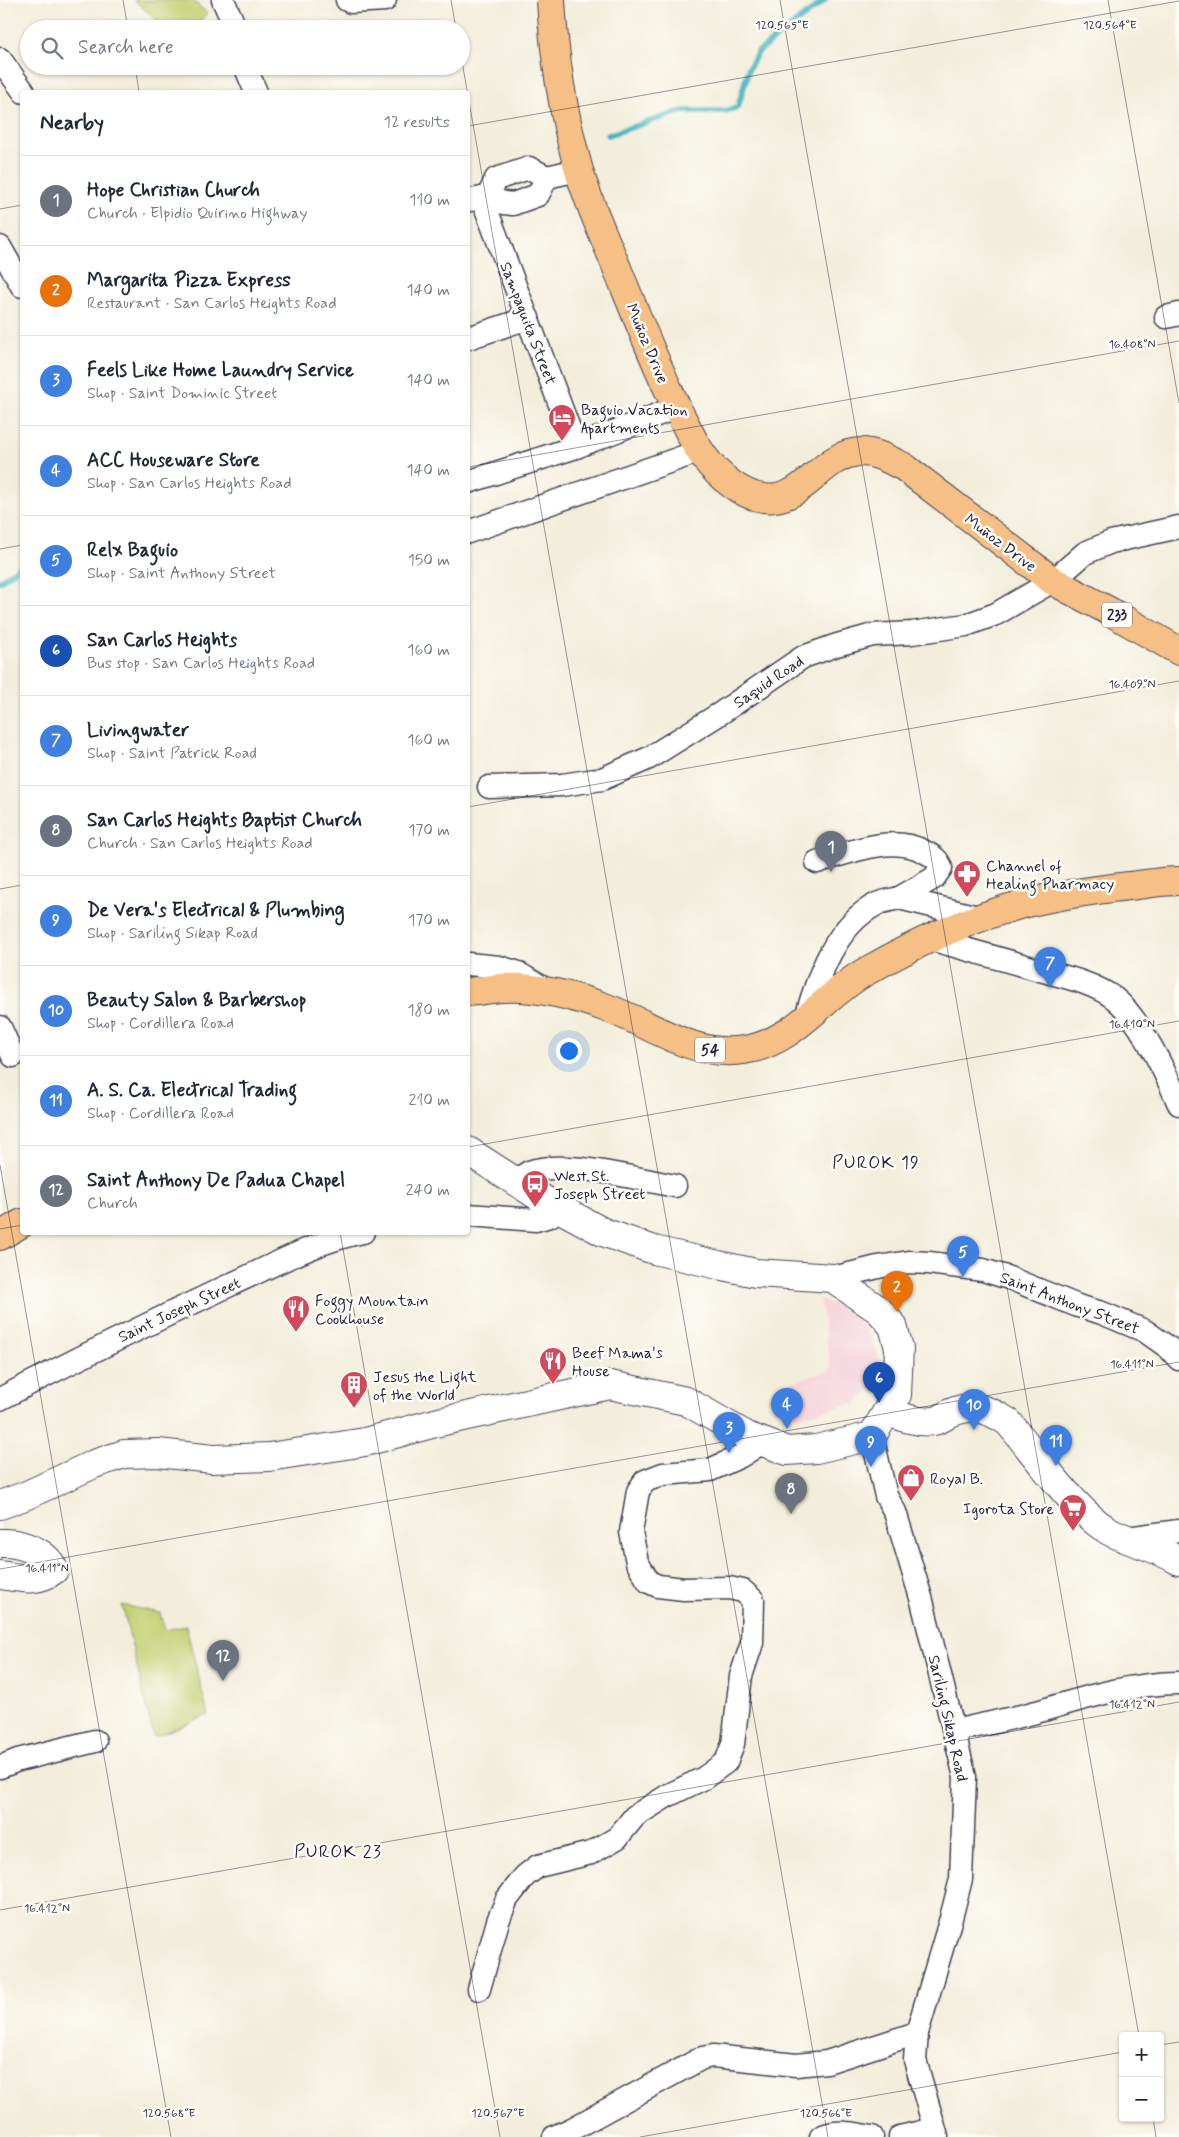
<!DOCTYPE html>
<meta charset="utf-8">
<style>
body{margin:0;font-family:Mynerve,sans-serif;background:#f2f2f3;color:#1f2937}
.controls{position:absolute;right:15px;bottom:15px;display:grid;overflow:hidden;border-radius:5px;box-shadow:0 1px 4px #0004}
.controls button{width:45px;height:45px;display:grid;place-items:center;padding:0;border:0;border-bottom:1px solid #e0e1e3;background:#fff;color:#1f2937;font:25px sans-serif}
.you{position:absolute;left:568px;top:1050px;width:18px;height:18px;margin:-12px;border:4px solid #fff;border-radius:50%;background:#1a73e8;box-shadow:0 0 0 8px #1a73e833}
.badge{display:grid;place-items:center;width:32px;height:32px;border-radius:50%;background:#d1495b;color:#fff;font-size:16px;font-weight:700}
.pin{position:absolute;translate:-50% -41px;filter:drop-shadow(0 1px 2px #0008)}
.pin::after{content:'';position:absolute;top:26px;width:18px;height:15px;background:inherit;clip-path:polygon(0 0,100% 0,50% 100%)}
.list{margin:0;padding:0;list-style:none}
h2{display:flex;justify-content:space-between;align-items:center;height:65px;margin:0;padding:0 20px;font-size:21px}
h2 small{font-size:16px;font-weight:400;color:#747a83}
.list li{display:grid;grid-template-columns:32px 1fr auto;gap:15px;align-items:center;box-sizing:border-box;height:90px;padding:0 20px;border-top:1px solid #e0e1e3}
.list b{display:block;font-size:19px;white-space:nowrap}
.list p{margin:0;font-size:16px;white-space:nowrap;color:#747a83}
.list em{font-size:16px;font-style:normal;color:#747a83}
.icon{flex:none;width:28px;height:28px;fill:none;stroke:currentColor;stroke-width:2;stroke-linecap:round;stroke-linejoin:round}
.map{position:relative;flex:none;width:1179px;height:2137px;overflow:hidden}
.search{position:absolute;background:#fff;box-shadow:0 1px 4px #0004;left:20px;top:20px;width:450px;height:55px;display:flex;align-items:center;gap:12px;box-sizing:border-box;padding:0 18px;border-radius:28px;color:#747a83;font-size:19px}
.panel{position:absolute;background:#fff;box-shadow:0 1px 4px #0004;left:20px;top:90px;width:450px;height:1145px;border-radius:5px}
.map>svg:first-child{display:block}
.built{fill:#f5cfd9}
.green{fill:#c2d072;stroke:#727956}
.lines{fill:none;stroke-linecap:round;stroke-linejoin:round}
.stream{stroke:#44b2bf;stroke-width:6}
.minor-casing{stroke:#414153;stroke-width:25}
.tertiary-casing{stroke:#414153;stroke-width:30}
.primary-casing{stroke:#414153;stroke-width:30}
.trunk-casing{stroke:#414153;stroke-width:30}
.minor{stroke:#fff;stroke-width:22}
.tertiary{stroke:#fff;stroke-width:28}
.primary{stroke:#f5bf86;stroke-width:28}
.trunk{stroke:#f5bf86;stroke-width:28}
.ticks{fill:none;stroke:#22223b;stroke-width:1;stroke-opacity:0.45}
.labels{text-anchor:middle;stroke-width:5;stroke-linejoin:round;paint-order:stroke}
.shield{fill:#fdfcf7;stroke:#646373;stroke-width:1}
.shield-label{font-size:15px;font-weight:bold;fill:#22223b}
.street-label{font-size:16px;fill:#22223b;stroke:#fdfcf7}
.poi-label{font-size:16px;fill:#22223b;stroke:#fdfcf7;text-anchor:start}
.neighbourhood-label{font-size:18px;letter-spacing:1px;fill:#22223b;stroke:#fdfcf7}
.ticks-label{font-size:12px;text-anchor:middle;fill:#22223b;stroke:#fdfcf7;stroke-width:5;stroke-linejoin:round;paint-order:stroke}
</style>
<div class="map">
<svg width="1179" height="2137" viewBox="0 0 1179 2137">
<rect width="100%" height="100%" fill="#fdfcf7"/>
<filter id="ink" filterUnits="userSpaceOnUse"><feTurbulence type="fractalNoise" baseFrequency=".02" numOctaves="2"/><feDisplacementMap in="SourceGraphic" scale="10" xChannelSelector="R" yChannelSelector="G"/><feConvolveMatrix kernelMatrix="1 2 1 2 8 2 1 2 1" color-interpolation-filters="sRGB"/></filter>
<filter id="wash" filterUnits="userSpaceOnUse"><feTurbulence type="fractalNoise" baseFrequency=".0096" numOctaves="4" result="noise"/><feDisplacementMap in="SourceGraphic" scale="20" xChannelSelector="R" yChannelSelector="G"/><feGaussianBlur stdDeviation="1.12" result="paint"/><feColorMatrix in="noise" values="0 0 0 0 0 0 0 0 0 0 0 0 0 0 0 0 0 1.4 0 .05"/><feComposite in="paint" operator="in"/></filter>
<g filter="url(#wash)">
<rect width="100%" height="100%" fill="#f3eedb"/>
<!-- built -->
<polygon class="built" points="820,1300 834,1304 853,1316 867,1331 880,1359 877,1378 865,1395 855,1403 795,1417 786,1384 831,1370"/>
<!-- green -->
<g class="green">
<polygon points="134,0 192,0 207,13 193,29 167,29"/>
<polygon points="122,1605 160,1613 165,1630 186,1626 208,1715 154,1737"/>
</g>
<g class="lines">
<!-- stream -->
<g class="stream">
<polyline points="608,135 682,111 725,111 738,107 749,68 758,52 825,0"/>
<polyline points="0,581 22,565"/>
</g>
</g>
</g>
<g filter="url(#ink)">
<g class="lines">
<defs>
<g id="minor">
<polyline points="223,0 236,29"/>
<polyline points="347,0 351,2 385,0"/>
<polyline points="0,59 24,92"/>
<polyline points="245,66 256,92"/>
<polyline points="488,197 496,179 529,168 547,177"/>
<polyline points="482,198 576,447"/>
<polyline points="471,200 488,197 504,203 513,204 538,195 547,177 578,170"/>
<polyline points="0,247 22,286"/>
<polyline points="1166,317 1179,314"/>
<polyline points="468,338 528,318"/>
<polyline points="468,482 576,447 677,407"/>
<polyline points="468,532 700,451"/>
<polyline points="489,787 562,785 602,779 649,758 721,713 803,657 837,645 873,635 912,633 966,625 996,614 1053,581 1085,553 1111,542 1179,527"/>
<path d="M817 862C850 852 893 834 925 852 933 856 939 860 941 868L934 878 899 898 982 918"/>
<path d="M930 939C965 949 1000 959 1036 969 1061 976 1092 982 1114 998 1140 1018 1166 1074 1179 1104"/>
<polyline points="468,964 499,967 516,972 547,990"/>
<path d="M806 1018C817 978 836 924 877 904 883 901 892 900 899 898"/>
<polyline points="0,1027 13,1056"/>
<path d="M517 1181C521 1178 525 1174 529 1172 564 1159 638 1179 675 1186"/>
<polyline points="468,1215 536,1220 550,1216 559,1208"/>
<polyline points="833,1278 878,1267 909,1262 929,1263 983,1270 1009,1278 1078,1306 1102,1313 1145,1331 1169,1348 1179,1359"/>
<path d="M0 1399C76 1359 154 1321 232 1284 274 1265 317 1241 363 1232"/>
<polyline points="872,1436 886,1496 895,1512 922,1601 965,1777 961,1879 951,1918 917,2033 915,2060 937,2137"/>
<polyline points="1127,1538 1179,1531"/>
<path d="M954 1731C982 1725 1011 1719 1040 1711 1084 1698 1132 1683 1179 1683"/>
<polyline points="0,1767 18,1760 95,1741"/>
<polyline points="479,1989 498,1921 507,1899 525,1876 538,1866 591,1853 617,1838 635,1816 667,1796 704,1778 726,1762 733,1744 741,1676 752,1643 753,1600 743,1591 729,1588 684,1589 658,1586 649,1582 637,1562 631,1532 638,1491 645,1481 663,1474 710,1470 741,1456 763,1442"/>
<polyline points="554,2137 572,2129 702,2058 713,2056 796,2065 827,2062 917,2033"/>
<path d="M821 2137C835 2129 856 2134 872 2137"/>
<polyline points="900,2137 934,2129"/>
</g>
<g id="tertiary">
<path d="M887 1411C902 1417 917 1423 933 1421 939 1421 945 1416 950 1413 973 1403 988 1409 1008 1422 1035 1453 1075 1512 1109 1531 1132 1543 1157 1547 1179 1561"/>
<polyline points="0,1505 27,1495 94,1464 124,1454 158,1453 213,1459 269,1457 365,1442 439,1422 610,1385 686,1401 747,1436 787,1451 816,1449 872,1436 897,1395 899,1348 893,1326 879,1310 861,1298 833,1278 756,1273 718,1265 654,1250 603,1232 546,1201 468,1151"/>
<path d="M0 1543C19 1542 47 1551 54 1570 37 1583 21 1578 0 1575"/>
</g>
<path id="primary" d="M551 0C554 56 563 113 578 167 588 203 605 238 619 273 639 322 658 371 682 418 688 429 693 441 700 451 712 470 733 489 754 496 803 511 818 453 861 452 876 452 890 460 904 467L1053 581 1111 612 1179 651"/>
<g id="trunk">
<path d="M468 992C479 991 490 989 502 988 537 986 574 996 607 1008 652 1024 693 1058 744 1050 794 1043 823 996 865 972 914 944 969 919 1023 904 1058 895 1094 890 1129 886 1146 884 1162 881 1179 881"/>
<polyline points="0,1236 22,1223"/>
</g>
</defs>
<!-- minor casing -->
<use href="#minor" class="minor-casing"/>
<!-- tertiary casing -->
<use href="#tertiary" class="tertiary-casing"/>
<!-- primary casing -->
<use href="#primary" class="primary-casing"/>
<!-- trunk casing -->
<use href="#trunk" class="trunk-casing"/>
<!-- minor -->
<use href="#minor" class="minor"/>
<!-- tertiary -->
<use href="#tertiary" class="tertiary"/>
<!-- primary -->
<use href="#primary" class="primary"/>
<!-- trunk -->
<use href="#trunk" class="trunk"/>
</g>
</g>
<!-- ticks -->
<path class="ticks" d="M123 0 128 29M451 0 456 29M780 0 1139 2036M1108 0 1179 403M461 56 828 2137M135 66 139 92M468 126 1179 1M0 209 22 205M468 467 1179 341M0 549 22 545M468 807 1179 681M0 889 22 885M468 1147 1179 1021M0 1165 171 2137M0 1229 22 1225M340 1232 500 2137M0 1569 1179 1362M0 1910 1179 1702M1160 2045 1179 2042M1153 2118 1156 2137M640 2137 1123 2052"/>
<!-- icons -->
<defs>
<symbol id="hotel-pin" viewBox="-11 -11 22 30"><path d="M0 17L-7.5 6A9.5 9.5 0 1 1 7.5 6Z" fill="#d1495b" stroke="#fdfcf7"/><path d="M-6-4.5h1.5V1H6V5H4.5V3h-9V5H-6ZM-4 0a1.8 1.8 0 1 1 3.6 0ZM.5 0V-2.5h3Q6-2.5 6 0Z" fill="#fff"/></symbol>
<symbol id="pharmacy-pin" viewBox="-11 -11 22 30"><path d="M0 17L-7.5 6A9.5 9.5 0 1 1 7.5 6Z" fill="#d1495b" stroke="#fdfcf7"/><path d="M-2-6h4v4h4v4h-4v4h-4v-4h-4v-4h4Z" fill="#fff"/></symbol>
<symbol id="bus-pin" viewBox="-11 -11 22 30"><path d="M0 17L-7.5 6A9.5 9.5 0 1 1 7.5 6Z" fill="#d1495b" stroke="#fdfcf7"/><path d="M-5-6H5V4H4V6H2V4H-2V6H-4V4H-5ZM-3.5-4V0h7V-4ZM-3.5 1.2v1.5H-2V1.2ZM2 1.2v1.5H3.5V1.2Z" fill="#fff"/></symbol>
<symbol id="restaurant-pin" viewBox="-11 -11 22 30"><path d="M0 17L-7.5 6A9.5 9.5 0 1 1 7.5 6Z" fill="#d1495b" stroke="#fdfcf7"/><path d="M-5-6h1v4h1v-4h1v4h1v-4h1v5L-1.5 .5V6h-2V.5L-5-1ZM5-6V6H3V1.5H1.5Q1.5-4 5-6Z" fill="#fff"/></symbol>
<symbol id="building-pin" viewBox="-11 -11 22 30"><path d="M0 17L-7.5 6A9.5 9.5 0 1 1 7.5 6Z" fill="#d1495b" stroke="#fdfcf7"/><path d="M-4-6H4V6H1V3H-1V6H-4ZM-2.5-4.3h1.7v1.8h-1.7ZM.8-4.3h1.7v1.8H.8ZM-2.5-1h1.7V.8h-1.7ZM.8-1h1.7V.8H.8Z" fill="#fff"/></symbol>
<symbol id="shop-pin" viewBox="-11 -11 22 30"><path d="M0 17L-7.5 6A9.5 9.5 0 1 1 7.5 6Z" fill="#d1495b" stroke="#fdfcf7"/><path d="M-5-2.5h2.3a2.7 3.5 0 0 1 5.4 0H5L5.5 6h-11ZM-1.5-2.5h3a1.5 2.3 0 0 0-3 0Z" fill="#fff"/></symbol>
<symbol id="supermarket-pin" viewBox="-11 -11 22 30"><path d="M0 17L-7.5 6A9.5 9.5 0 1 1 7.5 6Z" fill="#d1495b" stroke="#fdfcf7"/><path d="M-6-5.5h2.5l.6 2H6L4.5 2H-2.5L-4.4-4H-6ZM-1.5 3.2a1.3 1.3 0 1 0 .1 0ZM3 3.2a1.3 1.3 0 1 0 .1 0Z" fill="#fff"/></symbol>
</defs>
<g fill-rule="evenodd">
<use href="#hotel-pin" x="546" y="402" width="32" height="43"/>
<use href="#pharmacy-pin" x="951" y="858" width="32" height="43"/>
<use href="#bus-pin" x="519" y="1168" width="32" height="43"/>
<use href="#restaurant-pin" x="280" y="1293" width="32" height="43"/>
<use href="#restaurant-pin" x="537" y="1345" width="32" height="43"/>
<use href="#building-pin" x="338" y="1369" width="32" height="43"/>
<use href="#shop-pin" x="895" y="1462" width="32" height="43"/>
<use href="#supermarket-pin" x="1057" y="1492" width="32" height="43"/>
</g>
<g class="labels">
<!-- shield labels -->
<g class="shield">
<rect x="1102" y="602.5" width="30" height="25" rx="4"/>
<rect x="695" y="1037.5" width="30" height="25" rx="4"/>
</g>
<g class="shield-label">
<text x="1117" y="620">233</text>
<text x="710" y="1055">54</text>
</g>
<!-- street labels -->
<g class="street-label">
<text transform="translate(529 323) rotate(69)" y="6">Sampaguita Street</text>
<text transform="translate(648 343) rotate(67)" y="6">Muñoz Drive</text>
<text transform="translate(1001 542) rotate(37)" y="6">Muñoz Drive</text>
<text transform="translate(768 681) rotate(-34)" y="6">Saquid Road</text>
<text transform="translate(1070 1302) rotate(21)" y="6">Saint Anthony Street</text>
<text transform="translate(179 1309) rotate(-25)" y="6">Saint Joseph Street</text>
<text transform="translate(949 1718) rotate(77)" y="6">Sariling Sikap Road</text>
</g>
<!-- poi labels -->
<g class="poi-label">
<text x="581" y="415">Baguio Vacation<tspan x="581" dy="18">Apartments</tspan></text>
<text x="986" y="871">Channel of<tspan x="986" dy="18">Healing Pharmacy</tspan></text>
<text x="554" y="1181">West St.<tspan x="554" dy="18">Joseph Street</tspan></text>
<text x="315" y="1306">Foggy Mountain<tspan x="315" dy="18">Cookhouse</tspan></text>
<text x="572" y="1358">Beef Mama's<tspan x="572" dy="18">House</tspan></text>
<text x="373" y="1382">Jesus the Light<tspan x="373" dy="18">of the World</tspan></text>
<text x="930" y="1484">Royal B.</text>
<text x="1054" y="1514" text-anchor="end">Igorota Store</text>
</g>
<!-- neighbourhood labels -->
<g class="neighbourhood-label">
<text x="876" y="1168">PUROK 19</text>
<text x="338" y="1857">PUROK 23</text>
</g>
</g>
<g class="ticks-label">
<text x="782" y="29">120.565°E</text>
<text x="1110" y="29">120.564°E</text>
<text x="1132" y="348">16.408°N</text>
<text x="1132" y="688">16.409°N</text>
<text x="1132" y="1028">16.410°N</text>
<text x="1132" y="1368">16.411°N</text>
<text x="47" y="1572">16.411°N</text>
<text x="1132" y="1708">16.412°N</text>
<text x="47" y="1912">16.412°N</text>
<text x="169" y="2117">120.568°E</text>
<text x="498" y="2117">120.567°E</text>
<text x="826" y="2117">120.566°E</text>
</g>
</svg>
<div class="controls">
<button>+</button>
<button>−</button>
</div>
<div class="you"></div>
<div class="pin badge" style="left:831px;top:872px;background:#6b7280">1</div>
<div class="pin badge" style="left:897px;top:1312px;background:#e8710a">2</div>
<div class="pin badge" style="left:729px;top:1453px;background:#3f7fe0">3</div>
<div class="pin badge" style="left:787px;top:1429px;background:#3f7fe0">4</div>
<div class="pin badge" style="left:963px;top:1277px;background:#3f7fe0">5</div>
<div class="pin badge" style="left:879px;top:1403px;background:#1a4fb4">6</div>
<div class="pin badge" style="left:1050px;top:988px;background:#3f7fe0">7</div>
<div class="pin badge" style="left:791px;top:1514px;background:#6b7280">8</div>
<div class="pin badge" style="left:871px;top:1467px;background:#3f7fe0">9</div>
<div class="pin badge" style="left:974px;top:1430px;background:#3f7fe0">10</div>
<div class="pin badge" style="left:1056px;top:1466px;background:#3f7fe0">11</div>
<div class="pin badge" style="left:223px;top:1681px;background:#6b7280">12</div>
<div class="search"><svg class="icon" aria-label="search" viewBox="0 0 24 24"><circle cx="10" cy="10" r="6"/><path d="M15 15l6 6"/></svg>Search here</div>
<section class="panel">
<h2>Nearby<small>12 results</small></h2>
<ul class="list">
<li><span class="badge" style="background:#6b7280">1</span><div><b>Hope Christian Church</b><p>Church · Elpidio Quirino Highway</p></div><em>110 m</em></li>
<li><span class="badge" style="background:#e8710a">2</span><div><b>Margarita Pizza Express</b><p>Restaurant · San Carlos Heights Road</p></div><em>140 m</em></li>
<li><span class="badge" style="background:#3f7fe0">3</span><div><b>Feels Like Home Laundry Service</b><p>Shop · Saint Dominic Street</p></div><em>140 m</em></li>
<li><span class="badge" style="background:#3f7fe0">4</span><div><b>ACC Houseware Store</b><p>Shop · San Carlos Heights Road</p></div><em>140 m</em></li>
<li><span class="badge" style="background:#3f7fe0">5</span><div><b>Relx Baguio</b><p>Shop · Saint Anthony Street</p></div><em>150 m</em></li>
<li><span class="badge" style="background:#1a4fb4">6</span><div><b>San Carlos Heights</b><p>Bus stop · San Carlos Heights Road</p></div><em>160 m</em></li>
<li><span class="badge" style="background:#3f7fe0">7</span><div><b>Livingwater</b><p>Shop · Saint Patrick Road</p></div><em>160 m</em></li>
<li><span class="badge" style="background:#6b7280">8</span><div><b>San Carlos Heights Baptist Church</b><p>Church · San Carlos Heights Road</p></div><em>170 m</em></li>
<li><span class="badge" style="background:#3f7fe0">9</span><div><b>De Vera's Electrical &amp; Plumbing</b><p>Shop · Sariling Sikap Road</p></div><em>170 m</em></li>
<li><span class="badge" style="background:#3f7fe0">10</span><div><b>Beauty Salon &amp; Barbershop</b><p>Shop · Cordillera Road</p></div><em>180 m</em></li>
<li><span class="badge" style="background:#3f7fe0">11</span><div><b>A. S. Ca. Electrical Trading</b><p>Shop · Cordillera Road</p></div><em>210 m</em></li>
<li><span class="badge" style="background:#6b7280">12</span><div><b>Saint Anthony De Padua Chapel</b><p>Church</p></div><em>240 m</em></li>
</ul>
</section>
</div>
